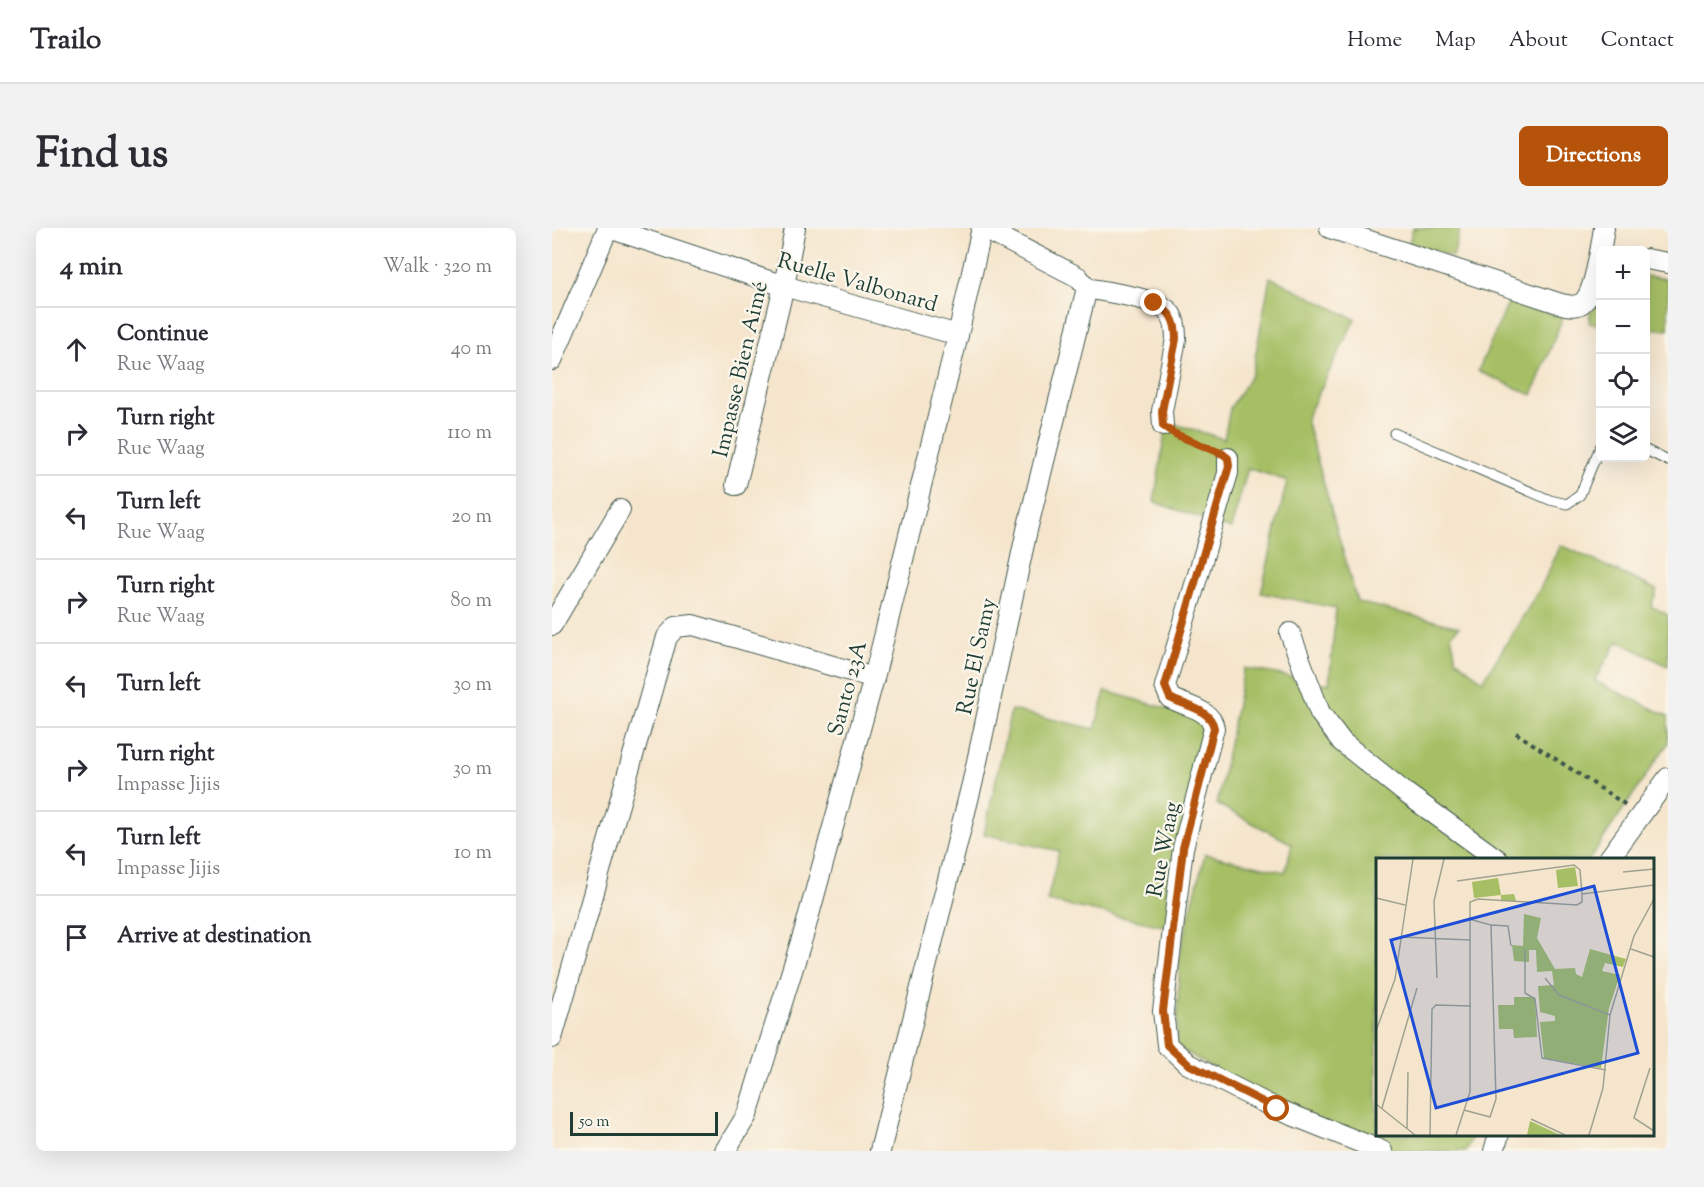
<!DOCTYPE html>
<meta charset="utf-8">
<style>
body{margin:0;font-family:"Sorts Mill Goudy",serif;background:#f2f2f3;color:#2b2b33}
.controls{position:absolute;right:18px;top:18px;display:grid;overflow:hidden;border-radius:9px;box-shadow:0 6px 24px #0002}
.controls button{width:54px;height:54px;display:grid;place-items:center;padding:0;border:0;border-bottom:2px solid #e1e1e2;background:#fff;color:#2b2b33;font:30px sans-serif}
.scale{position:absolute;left:18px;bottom:15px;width:148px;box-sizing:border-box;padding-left:6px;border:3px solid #1f3d34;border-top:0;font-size:16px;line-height:21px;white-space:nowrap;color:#1f3d34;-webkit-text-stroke:4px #fbf7ec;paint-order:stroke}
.stop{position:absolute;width:18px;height:18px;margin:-14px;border:4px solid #b45309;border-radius:50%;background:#fff}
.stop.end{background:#b45309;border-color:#fff;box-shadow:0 2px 6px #0008}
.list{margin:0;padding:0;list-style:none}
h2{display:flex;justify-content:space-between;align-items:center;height:78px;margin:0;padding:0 24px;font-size:26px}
h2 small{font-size:20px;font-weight:400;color:#7c7c81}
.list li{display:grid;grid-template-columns:39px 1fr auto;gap:18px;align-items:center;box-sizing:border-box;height:84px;padding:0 24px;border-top:2px solid #e1e1e2}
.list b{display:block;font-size:22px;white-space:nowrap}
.list p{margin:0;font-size:20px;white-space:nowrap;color:#7c7c81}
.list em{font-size:20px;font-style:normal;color:#7c7c81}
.icon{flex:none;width:33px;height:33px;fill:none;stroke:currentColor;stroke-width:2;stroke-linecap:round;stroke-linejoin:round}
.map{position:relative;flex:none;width:1116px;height:923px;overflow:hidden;border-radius:9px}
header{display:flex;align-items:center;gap:36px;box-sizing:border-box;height:84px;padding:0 30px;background:#fff;border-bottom:2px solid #e1e1e2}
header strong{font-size:28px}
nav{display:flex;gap:33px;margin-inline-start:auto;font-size:21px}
.intro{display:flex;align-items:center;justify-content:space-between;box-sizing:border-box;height:144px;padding:0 36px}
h1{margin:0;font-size:42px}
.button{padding:15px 27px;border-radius:9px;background:#b45309;color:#fff;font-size:21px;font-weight:700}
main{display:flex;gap:36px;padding:0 36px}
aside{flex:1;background:#fff;border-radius:9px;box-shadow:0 6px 24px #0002}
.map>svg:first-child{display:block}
.green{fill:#a6bf65;stroke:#627e4c;stroke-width:1.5}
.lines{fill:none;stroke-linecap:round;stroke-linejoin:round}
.service-casing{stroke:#3f564b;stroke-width:11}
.minor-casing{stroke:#3f564b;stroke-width:22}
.path{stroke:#3f564b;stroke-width:4;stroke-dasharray:4.5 4.5;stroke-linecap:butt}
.service{stroke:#fff;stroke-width:9}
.minor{stroke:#fff;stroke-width:20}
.route{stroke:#b45309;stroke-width:8}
.labels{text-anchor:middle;stroke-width:4.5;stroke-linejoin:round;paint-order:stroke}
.street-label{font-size:22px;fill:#1f3d34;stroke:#fbf7ec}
.inset-road{fill:none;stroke:#9fa28f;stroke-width:1.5}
.view{fill:#1d4ed8;fill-opacity:0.15;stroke:#1d4ed8;stroke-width:3}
.inset-edge{fill:none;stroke:#1f3d34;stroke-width:3}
</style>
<header>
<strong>Trailo</strong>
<nav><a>Home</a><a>Map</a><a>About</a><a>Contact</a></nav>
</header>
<div class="intro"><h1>Find us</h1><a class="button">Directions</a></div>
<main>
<aside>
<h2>4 min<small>Walk · 320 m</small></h2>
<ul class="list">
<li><svg class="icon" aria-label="ahead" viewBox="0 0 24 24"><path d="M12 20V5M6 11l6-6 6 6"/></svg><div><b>Continue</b><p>Rue Waag</p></div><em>40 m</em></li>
<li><svg class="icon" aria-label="right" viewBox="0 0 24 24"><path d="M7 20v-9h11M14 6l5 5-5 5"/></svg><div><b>Turn right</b><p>Rue Waag</p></div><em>110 m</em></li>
<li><svg class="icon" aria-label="left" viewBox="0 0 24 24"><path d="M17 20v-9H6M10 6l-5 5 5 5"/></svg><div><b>Turn left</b><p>Rue Waag</p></div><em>20 m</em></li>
<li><svg class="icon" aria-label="right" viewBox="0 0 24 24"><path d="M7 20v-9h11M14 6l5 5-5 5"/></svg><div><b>Turn right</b><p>Rue Waag</p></div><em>80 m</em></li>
<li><svg class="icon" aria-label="left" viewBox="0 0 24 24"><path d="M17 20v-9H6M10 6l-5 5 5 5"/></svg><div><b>Turn left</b></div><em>30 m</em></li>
<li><svg class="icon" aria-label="right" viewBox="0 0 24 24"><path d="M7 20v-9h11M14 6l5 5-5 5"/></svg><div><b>Turn right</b><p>Impasse Jijis</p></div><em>30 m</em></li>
<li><svg class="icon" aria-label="left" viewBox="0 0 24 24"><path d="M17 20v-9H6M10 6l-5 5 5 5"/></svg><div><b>Turn left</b><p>Impasse Jijis</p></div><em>10 m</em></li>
<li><svg class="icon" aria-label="arrive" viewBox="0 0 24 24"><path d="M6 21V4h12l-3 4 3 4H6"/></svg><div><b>Arrive at destination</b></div></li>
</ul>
</aside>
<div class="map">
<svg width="1116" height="923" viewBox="0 0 1116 923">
<rect width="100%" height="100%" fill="#fbf7ec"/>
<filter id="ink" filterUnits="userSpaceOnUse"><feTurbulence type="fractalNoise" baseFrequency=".0167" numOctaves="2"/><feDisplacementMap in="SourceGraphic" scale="12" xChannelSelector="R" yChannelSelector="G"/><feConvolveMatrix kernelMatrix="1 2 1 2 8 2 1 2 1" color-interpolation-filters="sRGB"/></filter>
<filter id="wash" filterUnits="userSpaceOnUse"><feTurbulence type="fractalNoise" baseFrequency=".008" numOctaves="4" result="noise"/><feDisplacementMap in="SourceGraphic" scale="24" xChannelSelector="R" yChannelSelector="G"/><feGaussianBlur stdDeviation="1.35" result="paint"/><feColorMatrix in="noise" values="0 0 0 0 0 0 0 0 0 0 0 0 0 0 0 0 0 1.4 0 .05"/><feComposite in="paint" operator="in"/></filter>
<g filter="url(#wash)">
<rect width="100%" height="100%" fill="#f5e5cc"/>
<!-- green -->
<g class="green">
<polygon points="861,0 908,0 901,29 857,15"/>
<polygon points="1042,41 1048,41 1048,97 1037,95"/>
<polygon points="1094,48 1116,51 1116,102 1094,100"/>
<polygon points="718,49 803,91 754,191 805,374 907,399 899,407 904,431 931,453 988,361 1009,317 1105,362 1099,378 1116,387 1116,438 1066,413 1042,453 1116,488 1116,515 1037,632 825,632 825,906 920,907 914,923 844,923 811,911 697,862 624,818 628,724 653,626 733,644 740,616 665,576 692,440 777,456 784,380 709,365 735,253 696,240 679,301 602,274 612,211 616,194 672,211 678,180 700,146"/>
<polygon points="958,71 1011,89 980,167 926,143"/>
<polygon points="553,463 659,493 616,699 495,673 507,623 432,606 459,482 543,501"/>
</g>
</g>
<g filter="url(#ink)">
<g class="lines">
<defs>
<g id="service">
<polyline points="842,205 998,272 1015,276 1028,267 1048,219"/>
<polyline points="1094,222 1116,233"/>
</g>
<g id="minor">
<polyline points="57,0 232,58 406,107"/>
<path d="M778 0 1006 75C1013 77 1023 80 1030 75 1042 66 1044 39 1048 25"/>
<polyline points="1048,25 1052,0"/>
<polyline points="1094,31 1116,35"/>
<path d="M535 60C553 64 602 70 614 81 623 88 624 100 624 111L610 183 611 198"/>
<polyline points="0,132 56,0"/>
<path d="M676 230V245L613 458 618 470C633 478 659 481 662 500L631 620 611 783 615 817 636 836 725 881 830 923"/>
<polyline points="184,257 232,58 243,0"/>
<polyline points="0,397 68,282"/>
<polyline points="738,405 768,485 790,514 851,563 946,632"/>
<polyline points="1056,632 1116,550"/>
<polyline points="0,810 115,409 124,399 141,397 322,450"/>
<polyline points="173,923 195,887 253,701 322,450 406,107 430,0"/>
<polyline points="328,923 421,552 475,302 535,60 526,49 431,0"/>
<polyline points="942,923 947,906"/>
</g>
</defs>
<!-- service casing -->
<use href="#service" class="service-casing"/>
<!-- minor casing -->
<use href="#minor" class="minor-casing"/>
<!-- path -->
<g class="path">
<polyline points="626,208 661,221"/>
<polyline points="964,505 1074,577"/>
</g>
<!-- service -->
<use href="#service" class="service"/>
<!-- minor -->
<use href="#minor" class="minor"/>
</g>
</g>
<g class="lines" filter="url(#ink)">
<!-- route -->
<path class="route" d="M602 75C619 83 624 93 624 111L610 183 611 198 623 206 671 226 676 230 677 238 613 458 618 470C633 478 659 481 662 500L631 620 611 783 615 817 636 836 725 881"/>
</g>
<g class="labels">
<!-- street labels -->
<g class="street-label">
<text transform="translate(306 53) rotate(16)" y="8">Ruelle Valbonard</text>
<text transform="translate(187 141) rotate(-77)" y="8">Impasse Bien Aimé</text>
<text transform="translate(423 428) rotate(-78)" y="8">Rue El Samy</text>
<text transform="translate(294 460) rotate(-75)" y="8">Santo 23A</text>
<text transform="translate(610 621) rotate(-79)" y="8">Rue Waag</text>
</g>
</g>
<!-- overview -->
<g transform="translate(824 630)">
<rect width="278" height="278" fill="#f5e5cc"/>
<path d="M199 9 202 28 182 30 180 12ZM122 20 125 37 138 36 140 43H125V37L98 40 96 24ZM148 56 165 60 161 80 179 111 199 110 200 116 206 119 214 91 250 101 247 109 229 105 226 113 244 117 233 150 225 210 168 200 164 164 179 163V158L164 154 162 128 178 127 176 113 161 114 160 92H153V104L138 103 136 87 147 88ZM138 139H159L161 179 138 180 137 171H123L122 147H138ZM154 263 184 277H151Z" fill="#a6bf65"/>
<path class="inset-road" d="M247 14 278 11M81 23 198 7 204 12 206 36 278 27M0 40 29 47M115 67 132 68 135 88M25 79 94 82M149 91V135L159 141 166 200 230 212M255 91 278 99M61 120 58 43 68 1M169 120 183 137 234 157M0 173 19 121 37 1M274 210 258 260 278 273M0 246 39 277M6 250 41 130M88 252 114 259 120 241 115 67 93 61M155 261 189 277M31 270 32 214M54 277 56 151 60 147 95 148M80 277 94 234V44L102 41 201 47 206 44V36M213 277 227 230 234 157 258 78 278 41"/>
<path class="view" d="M218 28 262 195 60 250 15 82Z"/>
<rect width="278" height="278" class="inset-edge"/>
</g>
</svg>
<div class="controls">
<button>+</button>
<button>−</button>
<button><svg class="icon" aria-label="locate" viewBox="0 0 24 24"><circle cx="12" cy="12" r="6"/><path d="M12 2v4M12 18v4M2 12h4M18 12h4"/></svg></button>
<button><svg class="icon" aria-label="layers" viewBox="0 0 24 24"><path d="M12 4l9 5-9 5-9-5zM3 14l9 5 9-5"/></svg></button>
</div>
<div class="scale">50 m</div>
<div class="stop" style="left:725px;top:881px"></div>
<div class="stop end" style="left:602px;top:75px"></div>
</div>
</main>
